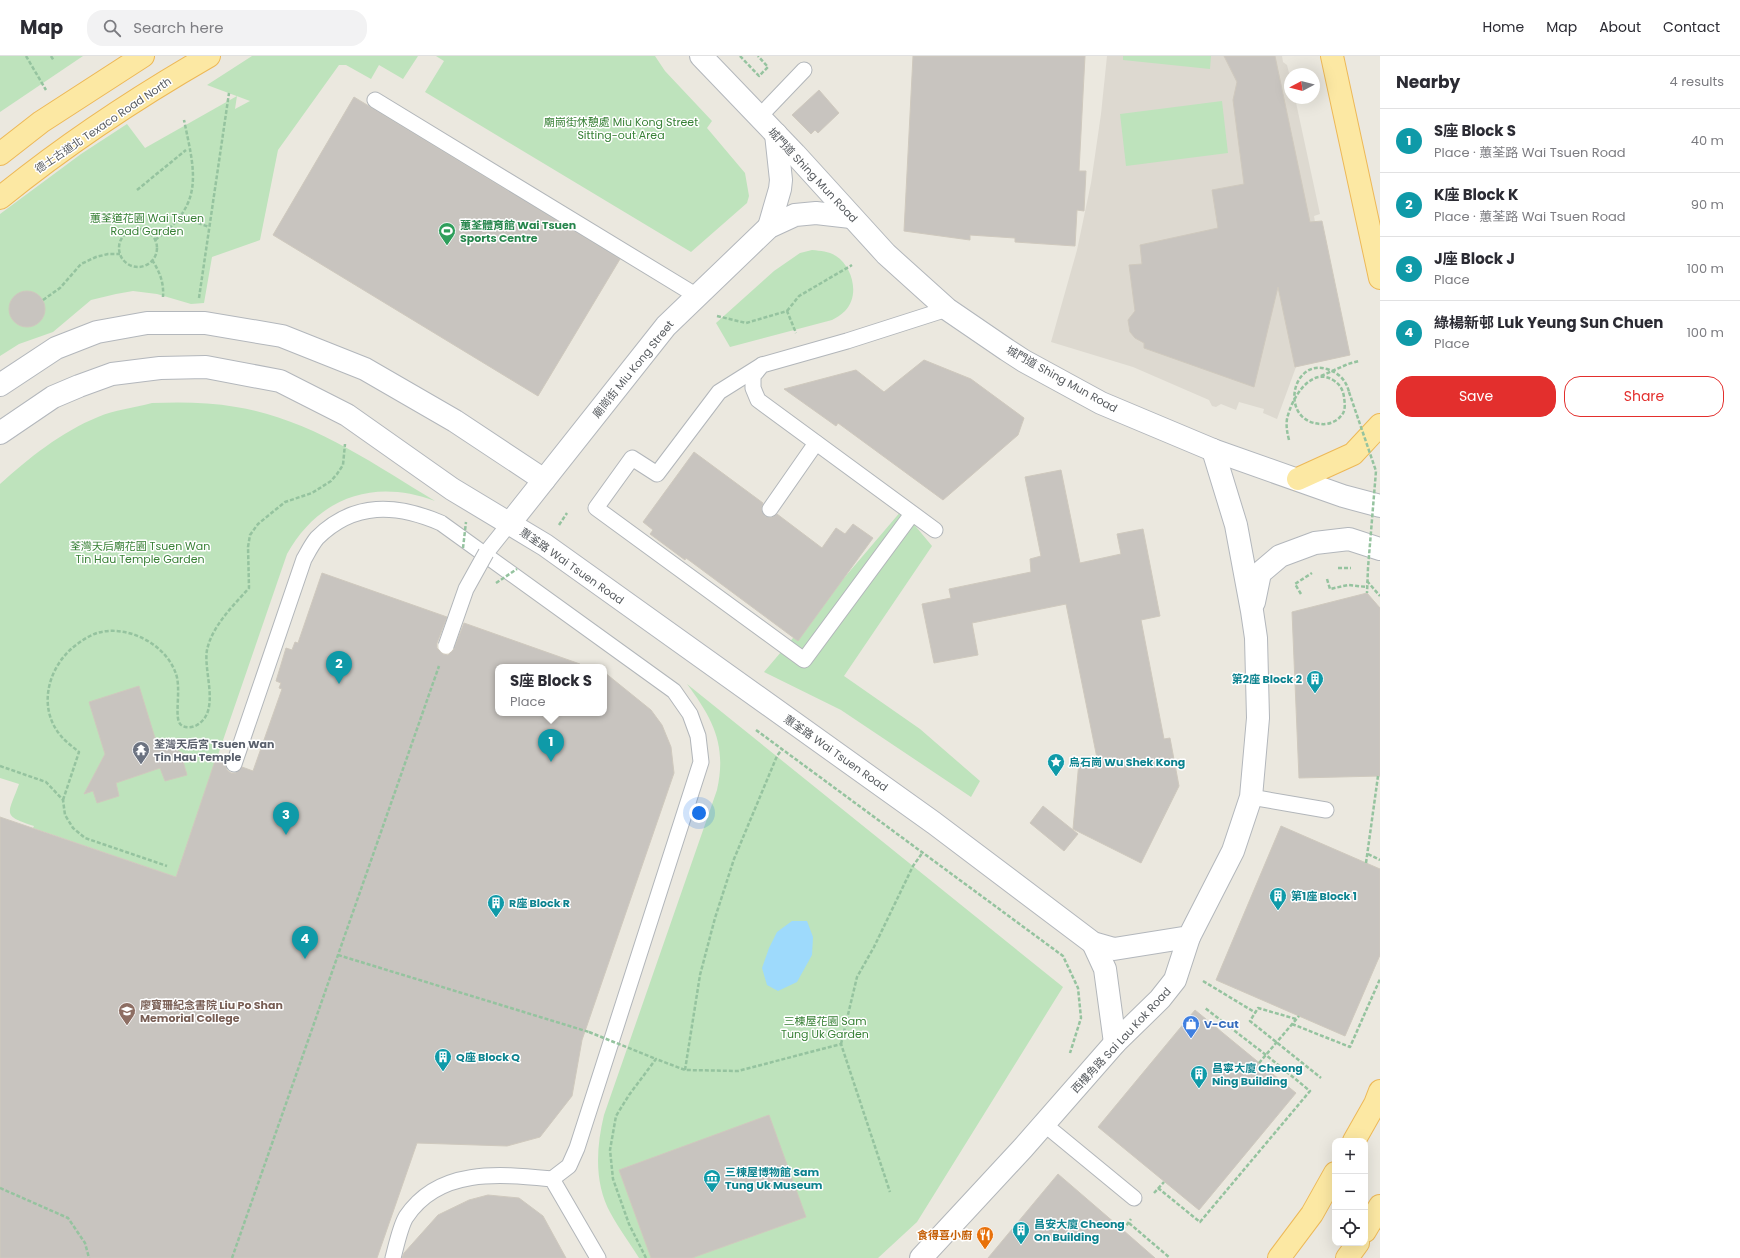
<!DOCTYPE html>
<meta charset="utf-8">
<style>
body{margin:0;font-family:Poppins,"Noto Sans TC",sans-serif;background:#f2f2f3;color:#2b2b33}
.controls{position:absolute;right:12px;bottom:12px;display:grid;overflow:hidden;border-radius:8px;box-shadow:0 4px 16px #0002}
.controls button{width:36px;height:36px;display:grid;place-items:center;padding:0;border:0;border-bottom:1px solid #e1e1e2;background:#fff;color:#2b2b33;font:20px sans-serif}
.compass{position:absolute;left:1284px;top:12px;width:36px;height:36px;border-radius:50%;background:#fff;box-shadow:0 4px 16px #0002;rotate:263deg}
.you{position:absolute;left:699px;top:757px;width:14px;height:14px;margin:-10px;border:3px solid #fff;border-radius:50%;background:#1a73e8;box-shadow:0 0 0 6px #1a73e833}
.badge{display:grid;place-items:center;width:26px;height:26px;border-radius:50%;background:#e32f2d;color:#fff;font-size:13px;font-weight:700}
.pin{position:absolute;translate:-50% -33px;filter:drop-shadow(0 1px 2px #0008)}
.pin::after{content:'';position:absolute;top:21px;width:14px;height:12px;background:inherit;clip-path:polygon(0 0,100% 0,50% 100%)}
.popup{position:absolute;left:495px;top:608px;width:112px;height:52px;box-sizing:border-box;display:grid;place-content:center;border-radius:8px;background:#fff;filter:drop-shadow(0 1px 3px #0005);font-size:13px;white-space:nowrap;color:#7c7c81}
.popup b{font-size:15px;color:#2b2b33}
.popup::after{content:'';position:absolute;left:50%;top:100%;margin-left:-8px;border:8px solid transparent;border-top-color:#fff}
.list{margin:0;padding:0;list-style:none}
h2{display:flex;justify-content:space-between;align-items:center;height:52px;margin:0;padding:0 16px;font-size:17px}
h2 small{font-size:13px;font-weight:400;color:#7c7c81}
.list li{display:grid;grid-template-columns:26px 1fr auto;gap:12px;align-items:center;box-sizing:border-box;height:64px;padding:0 16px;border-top:1px solid #e1e1e2}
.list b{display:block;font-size:15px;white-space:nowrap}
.list p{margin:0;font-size:13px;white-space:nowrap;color:#7c7c81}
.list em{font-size:13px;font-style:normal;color:#7c7c81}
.actions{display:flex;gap:8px;padding:12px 16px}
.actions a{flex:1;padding:9px 0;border:1px solid #e32f2d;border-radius:16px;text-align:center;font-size:14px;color:#e32f2d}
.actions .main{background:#e32f2d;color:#fff}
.icon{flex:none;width:22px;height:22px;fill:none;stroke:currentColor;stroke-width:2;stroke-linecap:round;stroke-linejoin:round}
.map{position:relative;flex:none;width:1380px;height:1202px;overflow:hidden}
header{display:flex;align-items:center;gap:24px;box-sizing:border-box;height:56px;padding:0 20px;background:#fff;border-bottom:1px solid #e1e1e2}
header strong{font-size:19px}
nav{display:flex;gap:22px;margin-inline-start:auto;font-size:14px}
.search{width:280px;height:36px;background:#f2f2f3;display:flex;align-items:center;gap:10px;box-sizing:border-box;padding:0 14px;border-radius:16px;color:#7c7c81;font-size:15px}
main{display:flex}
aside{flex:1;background:#fff}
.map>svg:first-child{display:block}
.education{fill:#ddd9d0}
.green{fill:#bee3bc}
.water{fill:#9edafc}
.building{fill:#c8c4bf;stroke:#cfc9be}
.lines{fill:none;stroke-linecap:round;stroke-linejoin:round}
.service-casing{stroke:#b2b6ba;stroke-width:17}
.tertiary-casing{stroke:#b2b6ba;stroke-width:24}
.secondary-casing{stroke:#b3b7bc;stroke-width:24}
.primary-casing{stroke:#edb857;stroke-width:24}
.path{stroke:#95c39f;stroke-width:2.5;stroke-dasharray:4 2;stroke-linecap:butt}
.service{stroke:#fff;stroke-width:15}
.tertiary{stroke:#fff;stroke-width:22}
.secondary{stroke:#fff;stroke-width:22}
.primary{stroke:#fce8a3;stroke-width:22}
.service-bridge-casing{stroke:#b2b6ba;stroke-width:17;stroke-linecap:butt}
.path-bridge{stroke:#95c39f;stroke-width:2.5;stroke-dasharray:4 2;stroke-linecap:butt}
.service-bridge{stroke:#fff;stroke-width:15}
.labels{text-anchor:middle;stroke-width:3;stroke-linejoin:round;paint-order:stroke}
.park-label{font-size:11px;fill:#388136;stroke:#fff}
.street-label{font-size:11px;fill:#585c60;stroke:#fff}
.leisure-label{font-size:11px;font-weight:bold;fill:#27864d;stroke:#fff;text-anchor:start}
.culture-label{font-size:11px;font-weight:bold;fill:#0d838f;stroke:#fff;text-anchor:start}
.worship-label{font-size:11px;font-weight:bold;fill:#5b616d;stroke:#fff;text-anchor:start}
.education-label{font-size:11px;font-weight:bold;fill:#785e54;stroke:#fff;text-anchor:start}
.shop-label{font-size:11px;font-weight:bold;fill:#366cbe;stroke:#fff;text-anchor:start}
.food-label{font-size:11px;font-weight:bold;fill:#c56008;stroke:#fff;text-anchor:end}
</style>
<header>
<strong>Map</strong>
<div class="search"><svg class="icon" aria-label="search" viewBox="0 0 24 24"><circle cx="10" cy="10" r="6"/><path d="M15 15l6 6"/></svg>Search here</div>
<nav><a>Home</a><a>Map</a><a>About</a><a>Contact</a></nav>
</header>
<main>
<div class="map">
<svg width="1380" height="1202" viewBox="0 0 1380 1202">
<rect width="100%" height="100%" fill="#ebe8df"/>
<!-- education -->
<polygon class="education" points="1107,0 1282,0 1283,6 1287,9 1290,21 1290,42 1295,42 1320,158 1314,160 1315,166 1350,299 1296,311 1277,363 1263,357 1264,353 1239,346 1236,354 1221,348 1216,351 1212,350 1209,344 1133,311 1051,286 1077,194 1091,127 1101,58"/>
<!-- green -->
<g class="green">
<polygon points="0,0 83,0 0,56"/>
<polygon points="252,0 418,0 403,23 379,9 371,23 346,9 339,9 278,94 260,184 212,201 204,247 191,248 157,238 133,235 116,238 91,244 53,276 19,288 0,300 0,158 81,98 127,68 145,92 237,40 235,53 250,45 207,29"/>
<polygon points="436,0 655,0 665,15 712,65 707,72 745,117 749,140 747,147 691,196 425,36 444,5"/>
<polygon points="1123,0 1211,0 1210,13 1123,4"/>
<polygon points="1222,45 1228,97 1126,110 1120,58"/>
<path d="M812 194C821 195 828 195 836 200 853 211 860 240 845 255 841 259 836 262 832 264L730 291 716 267 774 215 800 197Z"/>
<path d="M152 347C180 346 208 346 236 351 310 363 372 407 435 445 374 422 319 441 287 498L176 821 33 772 34 770C1 759 8 759 19 728L0 722V428C29 402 61 376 98 361 114 354 134 352 152 347Z"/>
<polygon points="902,454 932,490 844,620 920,673 980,725 971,741 841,654 764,616"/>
<path d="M687 628 1063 931 917 1166 878 1202H639C630 1187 619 1173 611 1158 594 1128 596 1092 604 1059L717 734C727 689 713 663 687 628Z"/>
</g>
<!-- water -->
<polygon class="water" points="792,865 807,865 813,881 812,899 797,926 778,935 767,929 762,912 769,892 777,876"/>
<!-- building -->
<g class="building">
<polygon points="913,0 1085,0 1079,115 1086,115 1084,155 1077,154 1075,190 1015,186 1015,182 970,179 970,184 904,175"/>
<polygon points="1224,0 1275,0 1310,166 1322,165 1350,299 1295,311 1278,231 1254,331 1144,292 1144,287 1135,282 1130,276 1128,264 1135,255 1129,209 1142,208 1140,189 1218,172 1212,134 1244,128 1233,44 1237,26"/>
<polygon points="819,34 839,57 818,77 815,74 811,78 792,59"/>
<polygon points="354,41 620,203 538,340 273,179"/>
<circle cx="27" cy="253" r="18"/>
<polygon points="924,304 971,323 1024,362 1018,379 943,444 838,367 836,370 784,333 856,314 884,336"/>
<polygon points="694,396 763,447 761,453 765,460 770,462 777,458 822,492 836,472 845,478 853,468 873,482 798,585 686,502 685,504 650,478 653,474 643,466"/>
<polygon points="1061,414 1080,507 1121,498 1117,478 1143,473 1160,560 1141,564 1164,683 1170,682 1179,730 1141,807 1073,773 1079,705 1097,702 1066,548 972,567 978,599 934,607 922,548 951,542 949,533 1031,516 1030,503 1041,500 1025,421"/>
<polygon points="322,517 447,561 437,587 437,592 443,598 448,599 454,593 464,567 580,608 579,611 498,611 498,657 604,657 604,616 651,654 662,669 671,691 674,717 582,984 572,1040 540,1081 507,1090 417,1087 377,1202 0,1202 0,761 176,821 216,702 225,706 227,714 231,717 236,717 242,711 253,715 282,633 279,632 281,627 276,625 286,592 292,594 295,586 298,587"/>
<polygon points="1367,537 1380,552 1380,720 1299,722 1292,556"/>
<polygon points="139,630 155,682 191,702 183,705 187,719 165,725 160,712 116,727 119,740 97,747 93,735 84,738 105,698 89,646"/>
<polygon points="1043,750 1078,778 1064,795 1030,767"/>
<polygon points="1281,770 1380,813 1380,899 1345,980 1216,924"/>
<polygon points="1195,954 1296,1037 1199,1154 1098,1071"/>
<polygon points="769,1059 806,1161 692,1202 651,1202 619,1114"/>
<polygon points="1058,1118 1123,1174 1155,1202 988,1202"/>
<polygon points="488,1139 519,1142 543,1160 566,1202 402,1202 404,1197 438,1159 469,1144"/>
</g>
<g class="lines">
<defs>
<g id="service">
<polyline points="375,44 697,240"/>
<polyline points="759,61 804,14"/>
<polyline points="762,309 719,336 657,418 632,402 596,452 804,604 912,458"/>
<polyline points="770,453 816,387"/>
<polyline points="935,474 758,344 753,332 753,320 762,309 847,285 947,253"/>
<polyline points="486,497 510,467"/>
<path d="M234 708 304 503C308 496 312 488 317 482 354 445 397 448 441 467L674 635 690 658 698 680 701 706 577 1092 569 1110 552 1123"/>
<polyline points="1251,741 1326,754"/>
<polyline points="1044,1068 1134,1142"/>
<path d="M393 1202C396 1191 400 1171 406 1161 439 1111 501 1118 552 1123L598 1202"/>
</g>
<g id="tertiary">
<polyline points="1093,887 1105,913 1115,987"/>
<polyline points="921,1202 1023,1092 1115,987 1160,943 1175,924 1189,881"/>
</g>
<g id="secondary">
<polyline points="701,0 795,98 886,198 947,253 1007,294 1024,305 1101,347 1213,394 1343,440 1380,450"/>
<polyline points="769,171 780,133 781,124 776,78"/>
<polyline points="0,329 56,292 97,276 147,267 205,267 282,280 365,313 455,365 544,424"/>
<polyline points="0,377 53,341 79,330 112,318 160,312 206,311 280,325 347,359 452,433 545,489 934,767 1093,887 1114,893 1189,881 1233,795 1251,741 1258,662 1256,582 1252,555 1236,469 1213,394"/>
<polyline points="510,467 666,270 769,171 795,159 816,157 851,161"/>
<polyline points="1254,546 1260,517 1280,500 1315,487 1349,483 1380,493"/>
</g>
<g id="primary">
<polyline points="1332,0 1380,222"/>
<polyline points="0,98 41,66 143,0"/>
<path d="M0 142C65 89 136 42 209 0"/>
<polyline points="1298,423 1353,398 1380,369"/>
<polyline points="1354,1085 1375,1048 1380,1035"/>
<polyline points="1365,1175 1380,1150"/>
<polyline points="1279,1202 1312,1158 1335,1117"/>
<polyline points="1347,1202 1358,1187"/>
</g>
</defs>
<!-- service casing -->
<use href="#service" class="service-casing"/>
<!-- tertiary casing -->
<use href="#tertiary" class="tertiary-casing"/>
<!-- secondary casing -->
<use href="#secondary" class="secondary-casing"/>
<!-- primary casing -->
<use href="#primary" class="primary-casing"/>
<!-- path -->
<g class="path">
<polyline points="26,0 46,34"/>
<polyline points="51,0 54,5"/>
<polyline points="740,0 759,20 768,11 758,0"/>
<polyline points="137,134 186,94"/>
<polyline points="181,161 209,171"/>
<circle cx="138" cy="192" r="19"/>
<path d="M155 184C205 148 195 117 184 64"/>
<path d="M152 204C160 216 164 227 163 241"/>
<polyline points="199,242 229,37"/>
<polyline points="43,244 60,232 81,208 96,201 108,198 120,198"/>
<polyline points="787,255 799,240 852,209"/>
<polyline points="717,260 746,267 787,255 796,277"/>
<polyline points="1321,320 1348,308 1359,305"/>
<path d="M1289 384C1287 376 1286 370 1287 363 1291 344 1310 310 1333 324 1340 328 1343 334 1344 341 1345 348 1346 356 1340 361 1336 366 1327 369 1321 368 1279 366 1291 302 1327 313 1339 317 1346 324 1349 336"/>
<polyline points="559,469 567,457"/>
<polyline points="1338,512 1351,512"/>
<polyline points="1327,523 1330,533 1348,529 1367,531"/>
<polyline points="1367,525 1380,540"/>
<polyline points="1301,538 1295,528 1312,517"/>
<polyline points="756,674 1063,900 1078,932 1081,962 1070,997"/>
<polyline points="0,710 46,726 63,744 65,759 73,772 85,782 167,810"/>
<path d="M63 744 79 696C73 691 66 686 61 680 38 653 47 615 71 593 78 587 88 580 97 577 127 568 166 588 176 618 181 632 175 657 179 666 182 673 192 672 197 669 221 655 203 616 207 594 212 570 233 550 249 532L248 491 250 479 258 468 285 446 312 437 331 425 337 418 343 409 345 388"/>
<polyline points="1368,798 1380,804"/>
<polyline points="1366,807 1378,720"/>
<polyline points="338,899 589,976"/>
<polyline points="1203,925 1256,957"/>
<polyline points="1296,963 1258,952 1250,965 1321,1022"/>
<polyline points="1292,968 1350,991 1380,923"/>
<polyline points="841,988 857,921 874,891 913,810 923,796"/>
<polyline points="1259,1007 1299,960"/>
<polyline points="685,1014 700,919 715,862 734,803 777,700 782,693"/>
<polyline points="0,1132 68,1162 85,1187 89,1202"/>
<polyline points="1158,1132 1200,1166 1310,1035 1266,999 1205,952"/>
<polyline points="1154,1137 1164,1126"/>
<polyline points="1129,1167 1170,1202"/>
<polyline points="1123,1174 1131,1163"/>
<polyline points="232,1202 439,610"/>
<polyline points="646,1202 629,1168 613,1123 610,1094 616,1060 629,1039 656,1003 685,1014 738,1015 841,988 890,1136"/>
</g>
<!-- service -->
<use href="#service" class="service"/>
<!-- tertiary -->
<use href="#tertiary" class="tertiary"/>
<!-- secondary -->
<use href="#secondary" class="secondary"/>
<!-- primary -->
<use href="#primary" class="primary"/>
<defs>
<polyline id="service-bridge" points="446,590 466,533 486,497"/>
</defs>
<!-- service-bridge casing -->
<use href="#service-bridge" class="service-bridge-casing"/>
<!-- path-bridge -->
<g class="path-bridge">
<polyline points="1349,336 1376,415 1368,512 1367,537"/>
<polyline points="463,492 466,466"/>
<polyline points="496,527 517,513"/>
<polyline points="589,976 656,1003"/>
</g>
<!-- service-bridge -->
<use href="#service-bridge" class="service-bridge"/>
</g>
<!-- icons -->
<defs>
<symbol id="stadium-pin" viewBox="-11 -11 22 30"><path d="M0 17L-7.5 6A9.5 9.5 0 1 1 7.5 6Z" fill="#2e9e5b" stroke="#fff"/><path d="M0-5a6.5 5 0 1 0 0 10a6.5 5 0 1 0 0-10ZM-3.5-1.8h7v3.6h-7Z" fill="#fff"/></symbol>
<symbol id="building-pin" viewBox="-11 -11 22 30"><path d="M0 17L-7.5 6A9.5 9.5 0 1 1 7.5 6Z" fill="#0f9aa8" stroke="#fff"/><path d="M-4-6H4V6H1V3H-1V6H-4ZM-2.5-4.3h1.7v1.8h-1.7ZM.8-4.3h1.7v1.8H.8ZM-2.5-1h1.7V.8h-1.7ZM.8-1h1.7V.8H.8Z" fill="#fff"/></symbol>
<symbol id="temple-pin" viewBox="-11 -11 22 30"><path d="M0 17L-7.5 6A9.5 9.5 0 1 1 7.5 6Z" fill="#6b7280" stroke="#fff"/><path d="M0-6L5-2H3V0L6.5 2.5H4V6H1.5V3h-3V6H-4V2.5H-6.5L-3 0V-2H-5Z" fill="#fff"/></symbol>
<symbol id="sight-pin" viewBox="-11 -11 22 30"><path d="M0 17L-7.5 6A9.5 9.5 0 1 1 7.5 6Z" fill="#0f9aa8" stroke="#fff"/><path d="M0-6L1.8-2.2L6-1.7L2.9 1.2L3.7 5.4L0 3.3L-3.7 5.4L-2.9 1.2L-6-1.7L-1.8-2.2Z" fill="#fff"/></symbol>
<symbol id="school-pin" viewBox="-11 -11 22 30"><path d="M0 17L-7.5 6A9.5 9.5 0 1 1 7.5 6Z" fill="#8d6e63" stroke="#fff"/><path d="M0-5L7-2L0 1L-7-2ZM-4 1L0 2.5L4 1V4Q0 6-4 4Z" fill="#fff"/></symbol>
<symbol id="shop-pin" viewBox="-11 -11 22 30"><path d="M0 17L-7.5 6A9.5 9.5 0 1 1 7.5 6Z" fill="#3f7fe0" stroke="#fff"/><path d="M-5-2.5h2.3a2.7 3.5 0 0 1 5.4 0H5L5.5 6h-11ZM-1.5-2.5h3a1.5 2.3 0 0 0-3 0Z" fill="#fff"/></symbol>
<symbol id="museum-pin" viewBox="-11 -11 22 30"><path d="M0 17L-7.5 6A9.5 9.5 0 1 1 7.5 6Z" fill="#0f9aa8" stroke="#fff"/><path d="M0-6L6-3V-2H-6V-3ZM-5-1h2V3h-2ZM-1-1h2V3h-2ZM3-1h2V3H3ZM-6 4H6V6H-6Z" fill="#fff"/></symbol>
<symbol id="restaurant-pin" viewBox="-11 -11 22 30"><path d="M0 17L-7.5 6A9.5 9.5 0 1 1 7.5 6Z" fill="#e8710a" stroke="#fff"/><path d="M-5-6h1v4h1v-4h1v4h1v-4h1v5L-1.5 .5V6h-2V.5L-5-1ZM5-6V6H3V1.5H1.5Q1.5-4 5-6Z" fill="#fff"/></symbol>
</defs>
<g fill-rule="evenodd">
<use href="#stadium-pin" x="437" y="165" width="20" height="27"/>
<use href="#building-pin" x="1305" y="613" width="20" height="27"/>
<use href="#temple-pin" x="131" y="684" width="20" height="27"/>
<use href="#sight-pin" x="1046" y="696" width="20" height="27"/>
<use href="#building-pin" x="1268" y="830" width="20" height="27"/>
<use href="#building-pin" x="486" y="837" width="20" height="27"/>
<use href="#school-pin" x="117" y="945" width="20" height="27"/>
<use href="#shop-pin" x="1181" y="958" width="20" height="27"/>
<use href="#building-pin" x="433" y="991" width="20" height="27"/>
<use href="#building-pin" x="1189" y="1008" width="20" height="27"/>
<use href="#museum-pin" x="702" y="1112" width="20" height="27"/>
<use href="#building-pin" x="1011" y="1164" width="20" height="27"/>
<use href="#restaurant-pin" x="975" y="1169" width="20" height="27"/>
</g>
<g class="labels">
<!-- park labels -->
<g class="park-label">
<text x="621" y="70">廟崗街休憩處 Miu Kong Street<tspan x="621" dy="13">Sitting-out Area</tspan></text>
<text x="147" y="166">蕙荃道花園 Wai Tsuen<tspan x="147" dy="13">Road Garden</tspan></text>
<text x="140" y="494">荃灣天后廟花園 Tsuen Wan<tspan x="140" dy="13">Tin Hau Temple Garden</tspan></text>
<text x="825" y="969">三棟屋花園 Sam<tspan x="825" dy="13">Tung Uk Garden</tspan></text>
</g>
<!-- street labels -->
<g class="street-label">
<text transform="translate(103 69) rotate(-34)" y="4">德士古道北 Texaco Road North</text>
<text transform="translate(813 119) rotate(47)" y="4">城門道 Shing Mun Road</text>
<text transform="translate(633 313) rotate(-51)" y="4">廟崗街 Miu Kong Street</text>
<text transform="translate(1062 323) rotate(29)" y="4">城門道 Shing Mun Road</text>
<text transform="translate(572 510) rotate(35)" y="4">蕙荃路 Wai Tsuen Road</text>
<text transform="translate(836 697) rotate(35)" y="4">蕙荃路 Wai Tsuen Road</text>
<text transform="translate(1121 984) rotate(-47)" y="4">西樓角路 Sai Lau Kok Road</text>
</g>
<!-- leisure labels -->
<g class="leisure-label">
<text x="460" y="173">蕙荃體育館 Wai Tsuen<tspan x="460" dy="13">Sports Centre</tspan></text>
</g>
<!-- culture labels -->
<g class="culture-label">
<text x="1302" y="627" text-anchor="end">第2座 Block 2</text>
<text x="1069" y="710">烏石崗 Wu Shek Kong</text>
<text x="1291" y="844">第1座 Block 1</text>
<text x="509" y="851">R座 Block R</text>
<text x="456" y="1005">Q座 Block Q</text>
<text x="1212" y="1016">昌寧大廈 Cheong<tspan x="1212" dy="13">Ning Building</tspan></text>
<text x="725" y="1120">三棟屋博物館 Sam<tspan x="725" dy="13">Tung Uk Museum</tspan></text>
<text x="1034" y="1172">昌安大廈 Cheong<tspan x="1034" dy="13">On Building</tspan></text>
</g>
<!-- worship labels -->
<g class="worship-label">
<text x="154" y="692">荃灣天后宮 Tsuen Wan<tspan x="154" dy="13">Tin Hau Temple</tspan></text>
</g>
<!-- education labels -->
<g class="education-label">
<text x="140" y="953">廖寶珊紀念書院 Liu Po Shan<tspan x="140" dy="13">Memorial College</tspan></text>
</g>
<!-- shop labels -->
<g class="shop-label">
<text x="1204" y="972">V-Cut</text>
</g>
<!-- food labels -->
<g class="food-label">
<text x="972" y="1183">食得喜小廚</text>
</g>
</g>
</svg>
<div class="controls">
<button>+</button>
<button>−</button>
<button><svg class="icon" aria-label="locate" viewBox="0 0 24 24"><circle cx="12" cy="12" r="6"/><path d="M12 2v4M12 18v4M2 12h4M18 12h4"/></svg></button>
</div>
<svg class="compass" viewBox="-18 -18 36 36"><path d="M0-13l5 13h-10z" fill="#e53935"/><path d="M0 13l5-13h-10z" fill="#7c7c81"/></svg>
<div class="you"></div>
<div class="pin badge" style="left:551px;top:706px;background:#0f9aa8">1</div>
<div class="popup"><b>S座 Block S</b>Place</div>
<div class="pin badge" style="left:339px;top:628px;background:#0f9aa8">2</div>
<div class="pin badge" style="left:286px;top:779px;background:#0f9aa8">3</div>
<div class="pin badge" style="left:305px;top:903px;background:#0f9aa8">4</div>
</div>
<aside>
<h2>Nearby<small>4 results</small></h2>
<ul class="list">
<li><span class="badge" style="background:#0f9aa8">1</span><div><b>S座 Block S</b><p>Place · 蕙荃路 Wai Tsuen Road</p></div><em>40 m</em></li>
<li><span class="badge" style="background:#0f9aa8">2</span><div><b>K座 Block K</b><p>Place · 蕙荃路 Wai Tsuen Road</p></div><em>90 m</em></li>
<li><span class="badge" style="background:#0f9aa8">3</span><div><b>J座 Block J</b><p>Place</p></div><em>100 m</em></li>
<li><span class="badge" style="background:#0f9aa8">4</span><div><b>綠楊新邨 Luk Yeung Sun Chuen</b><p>Place</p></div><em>100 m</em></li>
</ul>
<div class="actions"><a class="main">Save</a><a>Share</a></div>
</aside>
</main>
